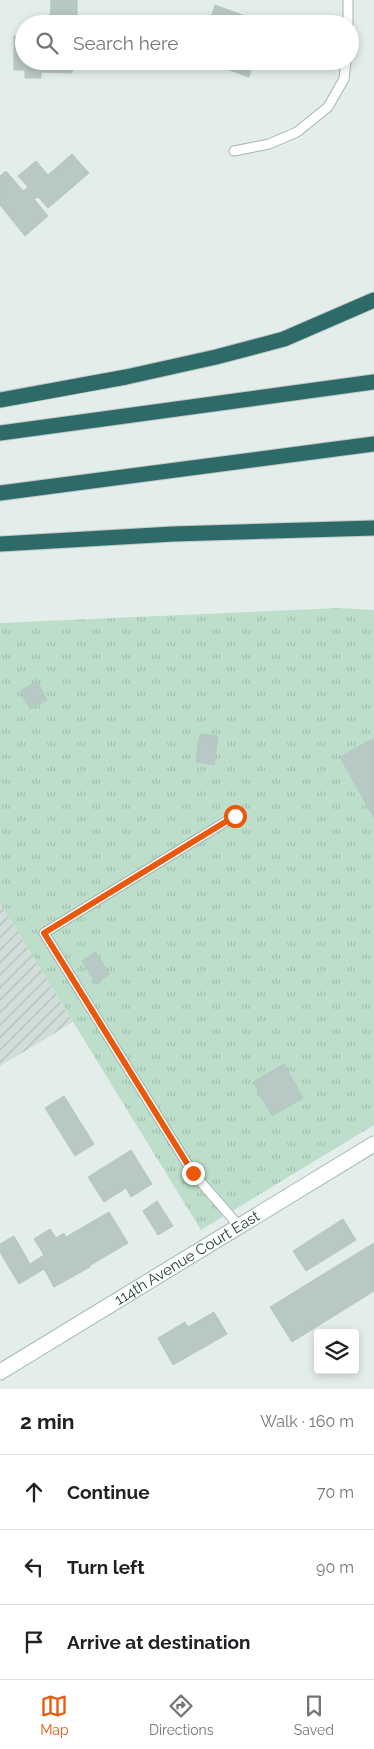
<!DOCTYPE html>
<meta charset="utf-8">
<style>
body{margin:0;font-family:Raleway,sans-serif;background:#f6f6f6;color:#202124}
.controls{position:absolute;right:15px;bottom:15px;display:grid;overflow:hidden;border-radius:5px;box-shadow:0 2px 8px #0003}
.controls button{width:45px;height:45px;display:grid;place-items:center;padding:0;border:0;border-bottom:1px solid #e0e0e0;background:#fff;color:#202124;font:25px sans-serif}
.stop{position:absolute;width:15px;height:15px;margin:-11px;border:4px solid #ea580c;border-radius:50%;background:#fff}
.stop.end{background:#ea580c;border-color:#fff;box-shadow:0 1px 5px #0008}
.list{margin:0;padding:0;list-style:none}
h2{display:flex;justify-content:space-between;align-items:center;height:65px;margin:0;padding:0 20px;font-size:21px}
h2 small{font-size:16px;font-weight:400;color:#757577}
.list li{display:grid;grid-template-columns:32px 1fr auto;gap:15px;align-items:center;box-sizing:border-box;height:75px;padding:0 20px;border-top:1px solid #e0e0e0}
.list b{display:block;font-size:19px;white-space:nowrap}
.list em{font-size:16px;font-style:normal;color:#757577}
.icon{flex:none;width:28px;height:28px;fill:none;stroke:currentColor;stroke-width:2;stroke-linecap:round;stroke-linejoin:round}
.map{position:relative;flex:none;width:374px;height:1389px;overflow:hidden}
.search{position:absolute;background:#fff;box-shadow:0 2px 8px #0003;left:15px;right:15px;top:15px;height:55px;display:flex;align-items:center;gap:12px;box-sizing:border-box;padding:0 18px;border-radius:28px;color:#757577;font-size:19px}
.sheet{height:290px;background:#fff}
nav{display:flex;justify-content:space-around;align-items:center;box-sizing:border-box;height:70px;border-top:1px solid #e0e0e0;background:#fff;font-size:14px;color:#757577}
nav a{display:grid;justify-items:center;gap:2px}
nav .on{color:#ea580c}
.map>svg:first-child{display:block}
.industrial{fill:url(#industrial-furrows)}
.park{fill:url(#park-tufts)}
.building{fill:#b8c8c4;stroke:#b5c7c2}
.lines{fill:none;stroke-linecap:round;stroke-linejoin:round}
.lane-casing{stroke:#a5b5b2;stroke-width:11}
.secondary-casing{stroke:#a1b9b4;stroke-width:17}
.highway-casing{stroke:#c1c9c8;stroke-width:17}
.lane{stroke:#fff;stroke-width:9}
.secondary{stroke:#fff;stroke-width:15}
.highway{stroke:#2e6b68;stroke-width:15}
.route{stroke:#ea580c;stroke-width:6}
.labels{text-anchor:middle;stroke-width:5;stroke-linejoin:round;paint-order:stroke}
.street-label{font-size:15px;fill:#223e3b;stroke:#f4f9f7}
</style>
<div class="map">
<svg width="374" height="1389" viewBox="0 0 374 1389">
<defs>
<pattern id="industrial-furrows" width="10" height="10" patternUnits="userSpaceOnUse" patternTransform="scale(1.25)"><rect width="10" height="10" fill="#d1ddd9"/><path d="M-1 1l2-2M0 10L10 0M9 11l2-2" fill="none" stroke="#b3bfbb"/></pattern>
<pattern id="park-tufts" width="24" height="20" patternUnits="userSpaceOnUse" patternTransform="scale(1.25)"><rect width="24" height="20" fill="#bcdecb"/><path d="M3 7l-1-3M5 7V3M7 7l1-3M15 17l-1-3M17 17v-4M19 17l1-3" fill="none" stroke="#a1c0af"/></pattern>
</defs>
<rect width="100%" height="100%" fill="#e3edea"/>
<!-- industrial -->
<polygon class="industrial" points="0,903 73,1022 0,1066"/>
<!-- park -->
<polygon class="park" points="339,608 374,610 374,1125 201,1230 0,903 0,623"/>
<!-- building -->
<g class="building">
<polygon points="51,0 77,0 77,24 50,24"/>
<polygon points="215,5 245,16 242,24 209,24"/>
<polygon points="14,36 24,36 24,61 73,61 72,73 41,72 41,78 25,78 25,70 14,70"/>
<polygon points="204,61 254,61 249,77"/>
<polygon points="72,154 89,173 48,208 38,197 34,199 48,216 25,236 0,205 0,176 6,171 23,191 28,187 18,176 36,161 48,175"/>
<polygon points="37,681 47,700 30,709 20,691"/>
<polygon points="200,734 218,736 214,765 196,762"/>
<polygon points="374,738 374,818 340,757"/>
<polygon points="95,952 110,974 96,983 82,961"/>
<polygon points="284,1064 303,1098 272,1116 253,1082"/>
<polygon points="64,1096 94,1144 75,1156 45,1108"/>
<polygon points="131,1150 152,1184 131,1197 126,1188 104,1202 88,1177"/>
<polygon points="157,1201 173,1226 158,1235 143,1211"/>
<polygon points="109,1212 128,1243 89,1266 90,1267 54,1287 44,1269 19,1284 0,1252 0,1244 14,1236 30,1264 44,1255 34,1239 50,1229 56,1238 64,1233 66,1237"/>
<polygon points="343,1219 356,1240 306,1271 293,1251"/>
<polygon points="374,1243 374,1291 292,1342 270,1307"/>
<polygon points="214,1312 227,1334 173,1365 158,1338 185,1322 188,1327"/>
</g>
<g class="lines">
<defs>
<g id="lane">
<polyline points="348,24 348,0"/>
<polyline points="234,151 269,144 297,132 328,107 344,79 346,61"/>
<polyline points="235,816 44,933 193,1173 239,1226"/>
</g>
<g id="secondary">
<path id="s1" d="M0 1372 374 1144"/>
</g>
<g id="highway">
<polyline points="0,400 126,377 216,357 284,339 374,300"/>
<polyline points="0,433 374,382"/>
<polyline points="0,493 374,444"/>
<polyline points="0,544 173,534 374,528"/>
</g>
</defs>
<!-- lane casing -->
<use href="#lane" class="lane-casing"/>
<!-- secondary casing -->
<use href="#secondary" class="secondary-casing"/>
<!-- highway casing -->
<use href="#highway" class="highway-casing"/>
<!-- lane -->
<use href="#lane" class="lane"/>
<!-- secondary -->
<use href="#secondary" class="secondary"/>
<!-- highway -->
<use href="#highway" class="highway"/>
</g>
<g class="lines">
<!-- route -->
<polyline class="route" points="193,1173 44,933 235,816"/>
</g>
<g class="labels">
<!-- street labels -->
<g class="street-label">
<text dy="5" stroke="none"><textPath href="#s1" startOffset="219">114th Avenue Court East</textPath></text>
</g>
</g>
</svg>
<div class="controls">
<button><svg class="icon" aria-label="layers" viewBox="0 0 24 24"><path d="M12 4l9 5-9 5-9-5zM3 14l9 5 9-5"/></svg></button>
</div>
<div class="stop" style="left:235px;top:816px"></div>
<div class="stop end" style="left:193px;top:1173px"></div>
<div class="search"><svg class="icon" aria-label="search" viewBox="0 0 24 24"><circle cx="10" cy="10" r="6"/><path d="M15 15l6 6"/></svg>Search here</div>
</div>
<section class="sheet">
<h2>2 min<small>Walk · 160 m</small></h2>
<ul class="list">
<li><svg class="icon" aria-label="ahead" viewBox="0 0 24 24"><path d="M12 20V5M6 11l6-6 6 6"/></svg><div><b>Continue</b></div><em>70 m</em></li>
<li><svg class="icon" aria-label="left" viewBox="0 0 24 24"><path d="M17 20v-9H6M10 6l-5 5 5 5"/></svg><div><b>Turn left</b></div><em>90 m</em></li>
<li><svg class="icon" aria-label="arrive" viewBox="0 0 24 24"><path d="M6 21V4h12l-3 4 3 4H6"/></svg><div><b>Arrive at destination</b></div></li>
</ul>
</section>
<nav>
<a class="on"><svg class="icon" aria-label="map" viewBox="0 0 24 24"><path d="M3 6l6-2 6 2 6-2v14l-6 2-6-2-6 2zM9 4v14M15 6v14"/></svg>Map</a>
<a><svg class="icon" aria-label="directions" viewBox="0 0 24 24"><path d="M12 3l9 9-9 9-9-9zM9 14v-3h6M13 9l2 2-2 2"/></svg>Directions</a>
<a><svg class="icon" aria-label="saved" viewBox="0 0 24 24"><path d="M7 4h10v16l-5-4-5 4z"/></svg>Saved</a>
</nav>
